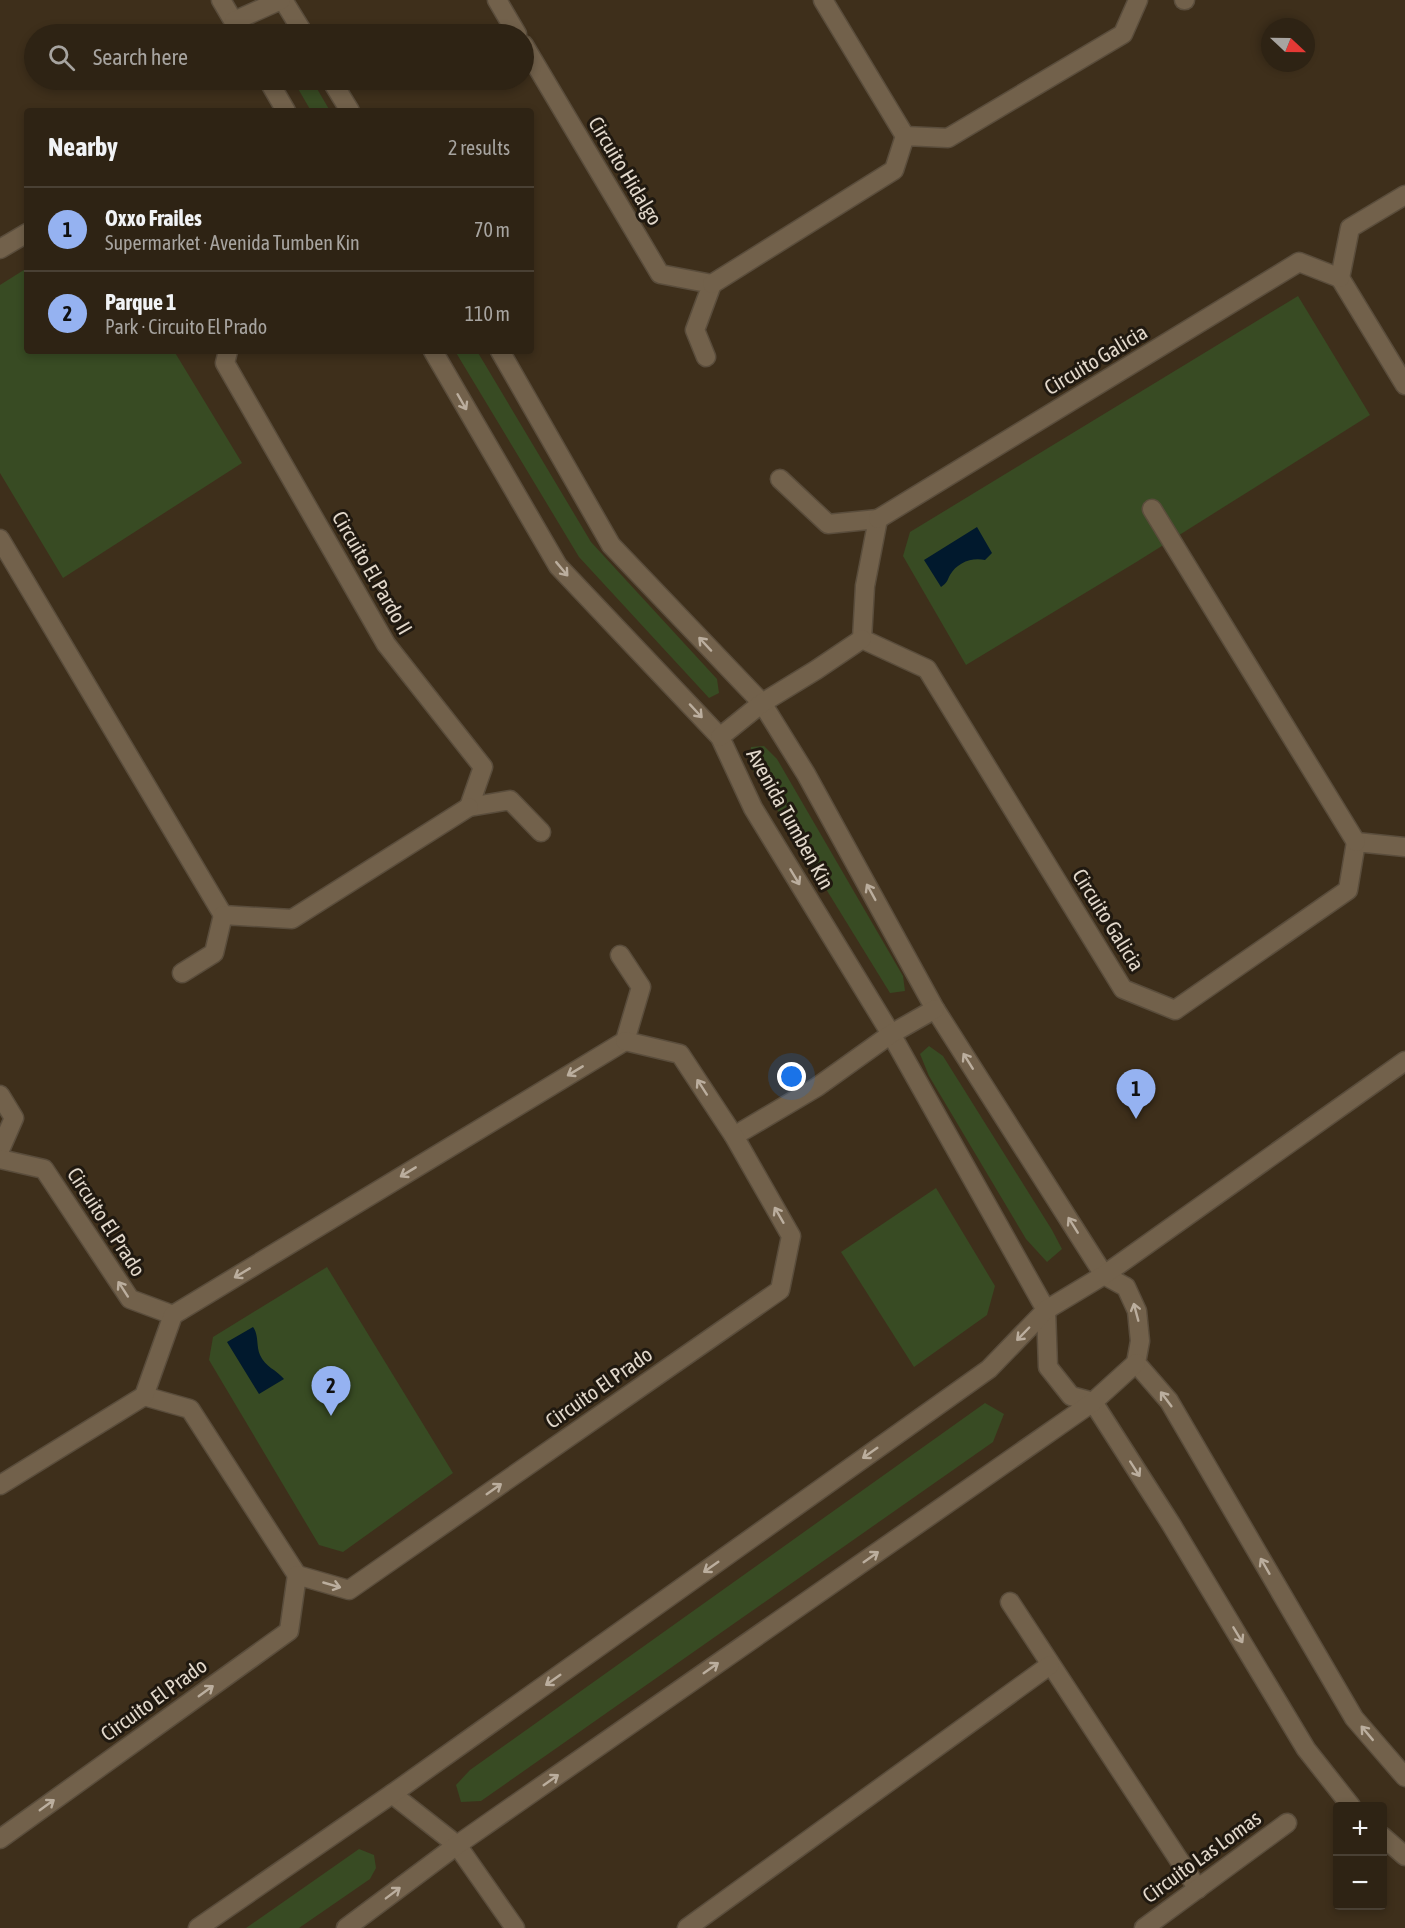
<!DOCTYPE html>
<meta charset="utf-8">
<style>
body{margin:0;font-family:"Asap Condensed",sans-serif;background:#362b1d;color:#f1f3f6}
.controls{position:absolute;right:18px;bottom:18px;display:grid;overflow:hidden;border-radius:6px;box-shadow:0 3px 9px #0003}
.controls button{width:54px;height:54px;display:grid;place-items:center;padding:0;border:0;border-bottom:2px solid #494034;background:#2e2314;color:#f1f3f6;font:30px sans-serif}
.compass{position:absolute;left:1261px;top:18px;width:54px;height:54px;border-radius:50%;background:#2e2314;box-shadow:0 3px 9px #0003;rotate:112deg}
.you{position:absolute;left:792px;top:1077px;width:21px;height:21px;margin:-15px;border:4px solid #fff;border-radius:50%;background:#1a73e8;box-shadow:0 0 0 9px #1a73e833}
.badge{display:grid;place-items:center;width:39px;height:39px;border-radius:50%;background:#95b2f1;color:#111;font-size:20px;font-weight:700}
.pin{position:absolute;translate:-50% -50px;filter:drop-shadow(0 2px 3px #0008)}
.pin::after{content:'';position:absolute;top:32px;width:21px;height:18px;background:inherit;clip-path:polygon(0 0,100% 0,50% 100%)}
.list{margin:0;padding:0;list-style:none}
h2{display:flex;justify-content:space-between;align-items:center;height:78px;margin:0;padding:0 24px;font-size:26px}
h2 small{font-size:20px;font-weight:400;color:#a7a4a0}
.list li{display:grid;grid-template-columns:39px 1fr auto;gap:18px;align-items:center;box-sizing:border-box;height:84px;padding:0 24px;border-top:2px solid #494034}
.list b{display:block;font-size:22px;white-space:nowrap}
.list p{margin:0;font-size:20px;white-space:nowrap;color:#a7a4a0}
.list em{font-size:20px;font-style:normal;color:#a7a4a0}
.icon{flex:none;width:33px;height:33px;fill:none;stroke:currentColor;stroke-width:2;stroke-linecap:round;stroke-linejoin:round}
.map{position:relative;flex:none;width:1405px;height:1928px;overflow:hidden}
.search{position:absolute;background:#2e2314;box-shadow:0 3px 9px #0003;left:24px;top:24px;width:510px;height:66px;display:flex;align-items:center;gap:15px;box-sizing:border-box;padding:0 21px;border-radius:33px;color:#a7a4a0;font-size:22px}
.panel{position:absolute;background:#2e2314;box-shadow:0 3px 9px #0003;left:24px;top:108px;width:510px;height:246px;border-radius:6px}
.map>svg:first-child{display:block}
.green{fill:#384b23}
.water{fill:#01192d}
.lines{fill:none;stroke-linecap:round;stroke-linejoin:round}
.street-casing{stroke:#5a4d3c;stroke-width:21}
.secondary-casing{stroke:#5a4d3c;stroke-width:21}
.street{stroke:#72614b;stroke-width:18}
.secondary{stroke:#72614b;stroke-width:18}
.oneway{stroke:#bbae9e}
.labels{text-anchor:middle;stroke-width:6;stroke-linejoin:round;paint-order:stroke}
.street-label{font-size:21px;fill:#e2d8cb;stroke:#201910}
</style>
<div class="map">
<svg width="1405" height="1928" viewBox="0 0 1405 1928">
<rect width="100%" height="100%" fill="#3e2f1b"/>
<!-- green -->
<g class="green">
<polygon points="293,80 312,80 330,111 311,111"/>
<polygon points="27,268 27,351 174,351 242,463 63,578 0,473 0,285"/>
<polygon points="1298,296 1370,415 1138,561 966,665 903,556 910,532"/>
<polygon points="455,351 477,351 591,542 717,679 719,693 709,698 579,557"/>
<polygon points="764,746 777,759 903,976 905,991 890,993 749,764 751,747"/>
<polygon points="929,1046 943,1056 1052,1230 1062,1249 1047,1262 1026,1239 929,1076 920,1054"/>
<polygon points="936,1188 995,1286 987,1315 914,1367 841,1252"/>
<polygon points="327,1267 453,1473 343,1552 319,1545 209,1360 213,1337"/>
<polygon points="985,1403 1004,1414 993,1442 481,1801 461,1802 456,1785 470,1770"/>
<polygon points="359,1849 374,1855 376,1868 370,1879 299,1928 246,1928"/>
</g>
<!-- water -->
<g class="water">
<path d="M977 527 992 553 985 560C971 557 957 563 950 575 947 581 947 583 941 587L924 560Z"/>
<path d="M253 1327C259 1335 256 1346 260 1355 265 1367 277 1370 284 1379L259 1394 227 1342Z"/>
</g>
<g class="lines">
<defs>
<g id="street">
<polyline points="221,0 241,34"/>
<polyline points="283,0 304,34"/>
<polyline points="497,0 517,34"/>
<polyline points="823,0 905,136"/>
<polyline points="1184,0 1185,0"/>
<polyline points="234,21 281,0"/>
<polyline points="524,45 660,274 712,284 695,330 706,357"/>
<polyline points="268,80 286,111"/>
<polyline points="331,80 350,111"/>
<polyline points="0,249 27,233"/>
<polyline points="1340,278 1405,385"/>
<polyline points="712,284 894,170 905,136 948,138 1123,34 1138,0"/>
<polyline points="228,351 225,363 386,644 483,767 469,807 510,800 541,832"/>
<polyline points="433,351 558,566 720,737 753,808 891,1034 1046,1310 1048,1367 1071,1396 1093,1402 1171,1524 1306,1749 1351,1806"/>
<polyline points="500,351 611,545 762,703 806,774 935,1009 1104,1275 1126,1287 1137,1311 1140,1341 1136,1363 1169,1401 1354,1718 1405,1777"/>
<polyline points="780,479 828,524 878,519 865,586 862,639 927,669 1123,989 1175,1010 1348,890 1356,842 1405,847"/>
<polyline points="1152,509 1356,842"/>
<polyline points="878,519 1299,262 1340,278 1350,228 1405,195"/>
<polyline points="0,539 223,915"/>
<polyline points="720,737 762,703 816,670 862,639"/>
<polyline points="182,973 214,953 223,915 292,919 469,807"/>
<polyline points="0,1095 14,1118 0,1150"/>
<polyline points="734,1136 817,1087 891,1034 935,1009"/>
<polyline points="0,1159 44,1169 130,1299 173,1315"/>
<polyline points="144,1396 190,1409 297,1575"/>
<polyline points="0,1485 144,1396 173,1315 625,1041 641,987 620,955"/>
<polyline points="1010,1602 1198,1889"/>
<polyline points="392,1794 457,1845 515,1928"/>
<polyline points="1382,1836 1405,1856"/>
<polyline points="0,1839 289,1631 297,1575 349,1590 780,1290 791,1236 734,1136 680,1054 625,1041"/>
<polyline points="687,1928 1050,1665"/>
<polyline points="1144,1928 1287,1823"/>
</g>
<g id="secondary">
<polyline points="198,1928 392,1794 989,1369 1046,1310 1104,1275 1405,1061"/>
<polyline points="346,1928 457,1845 1093,1402 1136,1363"/>
</g>
</defs>
<!-- street casing -->
<use href="#street" class="street-casing"/>
<!-- secondary casing -->
<use href="#secondary" class="secondary-casing"/>
<!-- street -->
<use href="#street" class="street"/>
<!-- secondary -->
<use href="#secondary" class="secondary"/>
</g>
<!-- one-way arrows -->
<defs><path id="oneway-shaft" d="M-6 0H5M1.5-3L5.5 0L1.5 3" fill="none" stroke-width="1.6" stroke-linecap="round" stroke-linejoin="round" transform="scale(1.5)"/></defs>
<g class="oneway">
<use href="#oneway-shaft" transform="translate(462 402) rotate(60)"/>
<use href="#oneway-shaft" transform="translate(562 569) rotate(50)"/>
<use href="#oneway-shaft" transform="translate(705 644) rotate(-133)"/>
<use href="#oneway-shaft" transform="translate(696 711) rotate(47)"/>
<use href="#oneway-shaft" transform="translate(795 877) rotate(59)"/>
<use href="#oneway-shaft" transform="translate(871 892) rotate(-119)"/>
<use href="#oneway-shaft" transform="translate(968 1061) rotate(-122)"/>
<use href="#oneway-shaft" transform="translate(575 1071) rotate(149)"/>
<use href="#oneway-shaft" transform="translate(702 1087) rotate(-123)"/>
<use href="#oneway-shaft" transform="translate(408 1172) rotate(149)"/>
<use href="#oneway-shaft" transform="translate(779 1215) rotate(-120)"/>
<use href="#oneway-shaft" transform="translate(1073 1225) rotate(-122)"/>
<use href="#oneway-shaft" transform="translate(242 1273) rotate(149)"/>
<use href="#oneway-shaft" transform="translate(123 1289) rotate(-123)"/>
<use href="#oneway-shaft" transform="translate(1136 1312) rotate(-105)"/>
<use href="#oneway-shaft" transform="translate(1023 1334) rotate(134)"/>
<use href="#oneway-shaft" transform="translate(1166 1399) rotate(-127)"/>
<use href="#oneway-shaft" transform="translate(870 1453) rotate(145)"/>
<use href="#oneway-shaft" transform="translate(1135 1469) rotate(57)"/>
<use href="#oneway-shaft" transform="translate(494 1489) rotate(-35)"/>
<use href="#oneway-shaft" transform="translate(871 1557) rotate(-35)"/>
<use href="#oneway-shaft" transform="translate(1265 1566) rotate(-120)"/>
<use href="#oneway-shaft" transform="translate(711 1567) rotate(145)"/>
<use href="#oneway-shaft" transform="translate(332 1585) rotate(16)"/>
<use href="#oneway-shaft" transform="translate(1238 1635) rotate(59)"/>
<use href="#oneway-shaft" transform="translate(711 1668) rotate(-35)"/>
<use href="#oneway-shaft" transform="translate(553 1680) rotate(145)"/>
<use href="#oneway-shaft" transform="translate(206 1691) rotate(-36)"/>
<use href="#oneway-shaft" transform="translate(1367 1733) rotate(-130)"/>
<use href="#oneway-shaft" transform="translate(551 1780) rotate(-35)"/>
<use href="#oneway-shaft" transform="translate(47 1805) rotate(-36)"/>
<use href="#oneway-shaft" transform="translate(393 1893) rotate(-37)"/>
</g>
<g class="labels">
<!-- street labels -->
<g class="street-label">
<text transform="translate(625 171) rotate(59)" y="7">Circuito Hidalgo</text>
<text transform="translate(1096 360) rotate(-31)" y="7">Circuito Galicia</text>
<text transform="translate(372 573) rotate(60)" y="7">Circuito El Pardo II</text>
<text transform="translate(790 819) rotate(61)" y="7">Avenida Tumben Kin</text>
<text transform="translate(1108 920) rotate(58)" y="7">Circuito Galicia</text>
<text transform="translate(106 1222) rotate(57)" y="7">Circuito El Prado</text>
<text transform="translate(599 1388) rotate(-35)" y="7">Circuito El Prado</text>
<text transform="translate(154 1700) rotate(-36)" y="7">Circuito El Prado</text>
<text transform="translate(1202 1857) rotate(-36)" y="7">Circuito Las Lomas</text>
</g>
</g>
</svg>
<div class="controls">
<button>+</button>
<button>−</button>
</div>
<svg class="compass" viewBox="-18 -18 36 36"><path d="M0-13l5 13h-10z" fill="#e53935"/><path d="M0 13l5-13h-10z" fill="#a7a4a0"/></svg>
<div class="you"></div>
<div class="pin badge" style="left:1136px;top:1119px">1</div>
<div class="pin badge" style="left:331px;top:1416px">2</div>
<div class="search"><svg class="icon" aria-label="search" viewBox="0 0 24 24"><circle cx="10" cy="10" r="6"/><path d="M15 15l6 6"/></svg>Search here</div>
<section class="panel">
<h2>Nearby<small>2 results</small></h2>
<ul class="list">
<li><span class="badge">1</span><div><b>Oxxo Frailes</b><p>Supermarket · Avenida Tumben Kin</p></div><em>70 m</em></li>
<li><span class="badge">2</span><div><b>Parque 1</b><p>Park · Circuito El Prado</p></div><em>110 m</em></li>
</ul>
</section>
</div>
